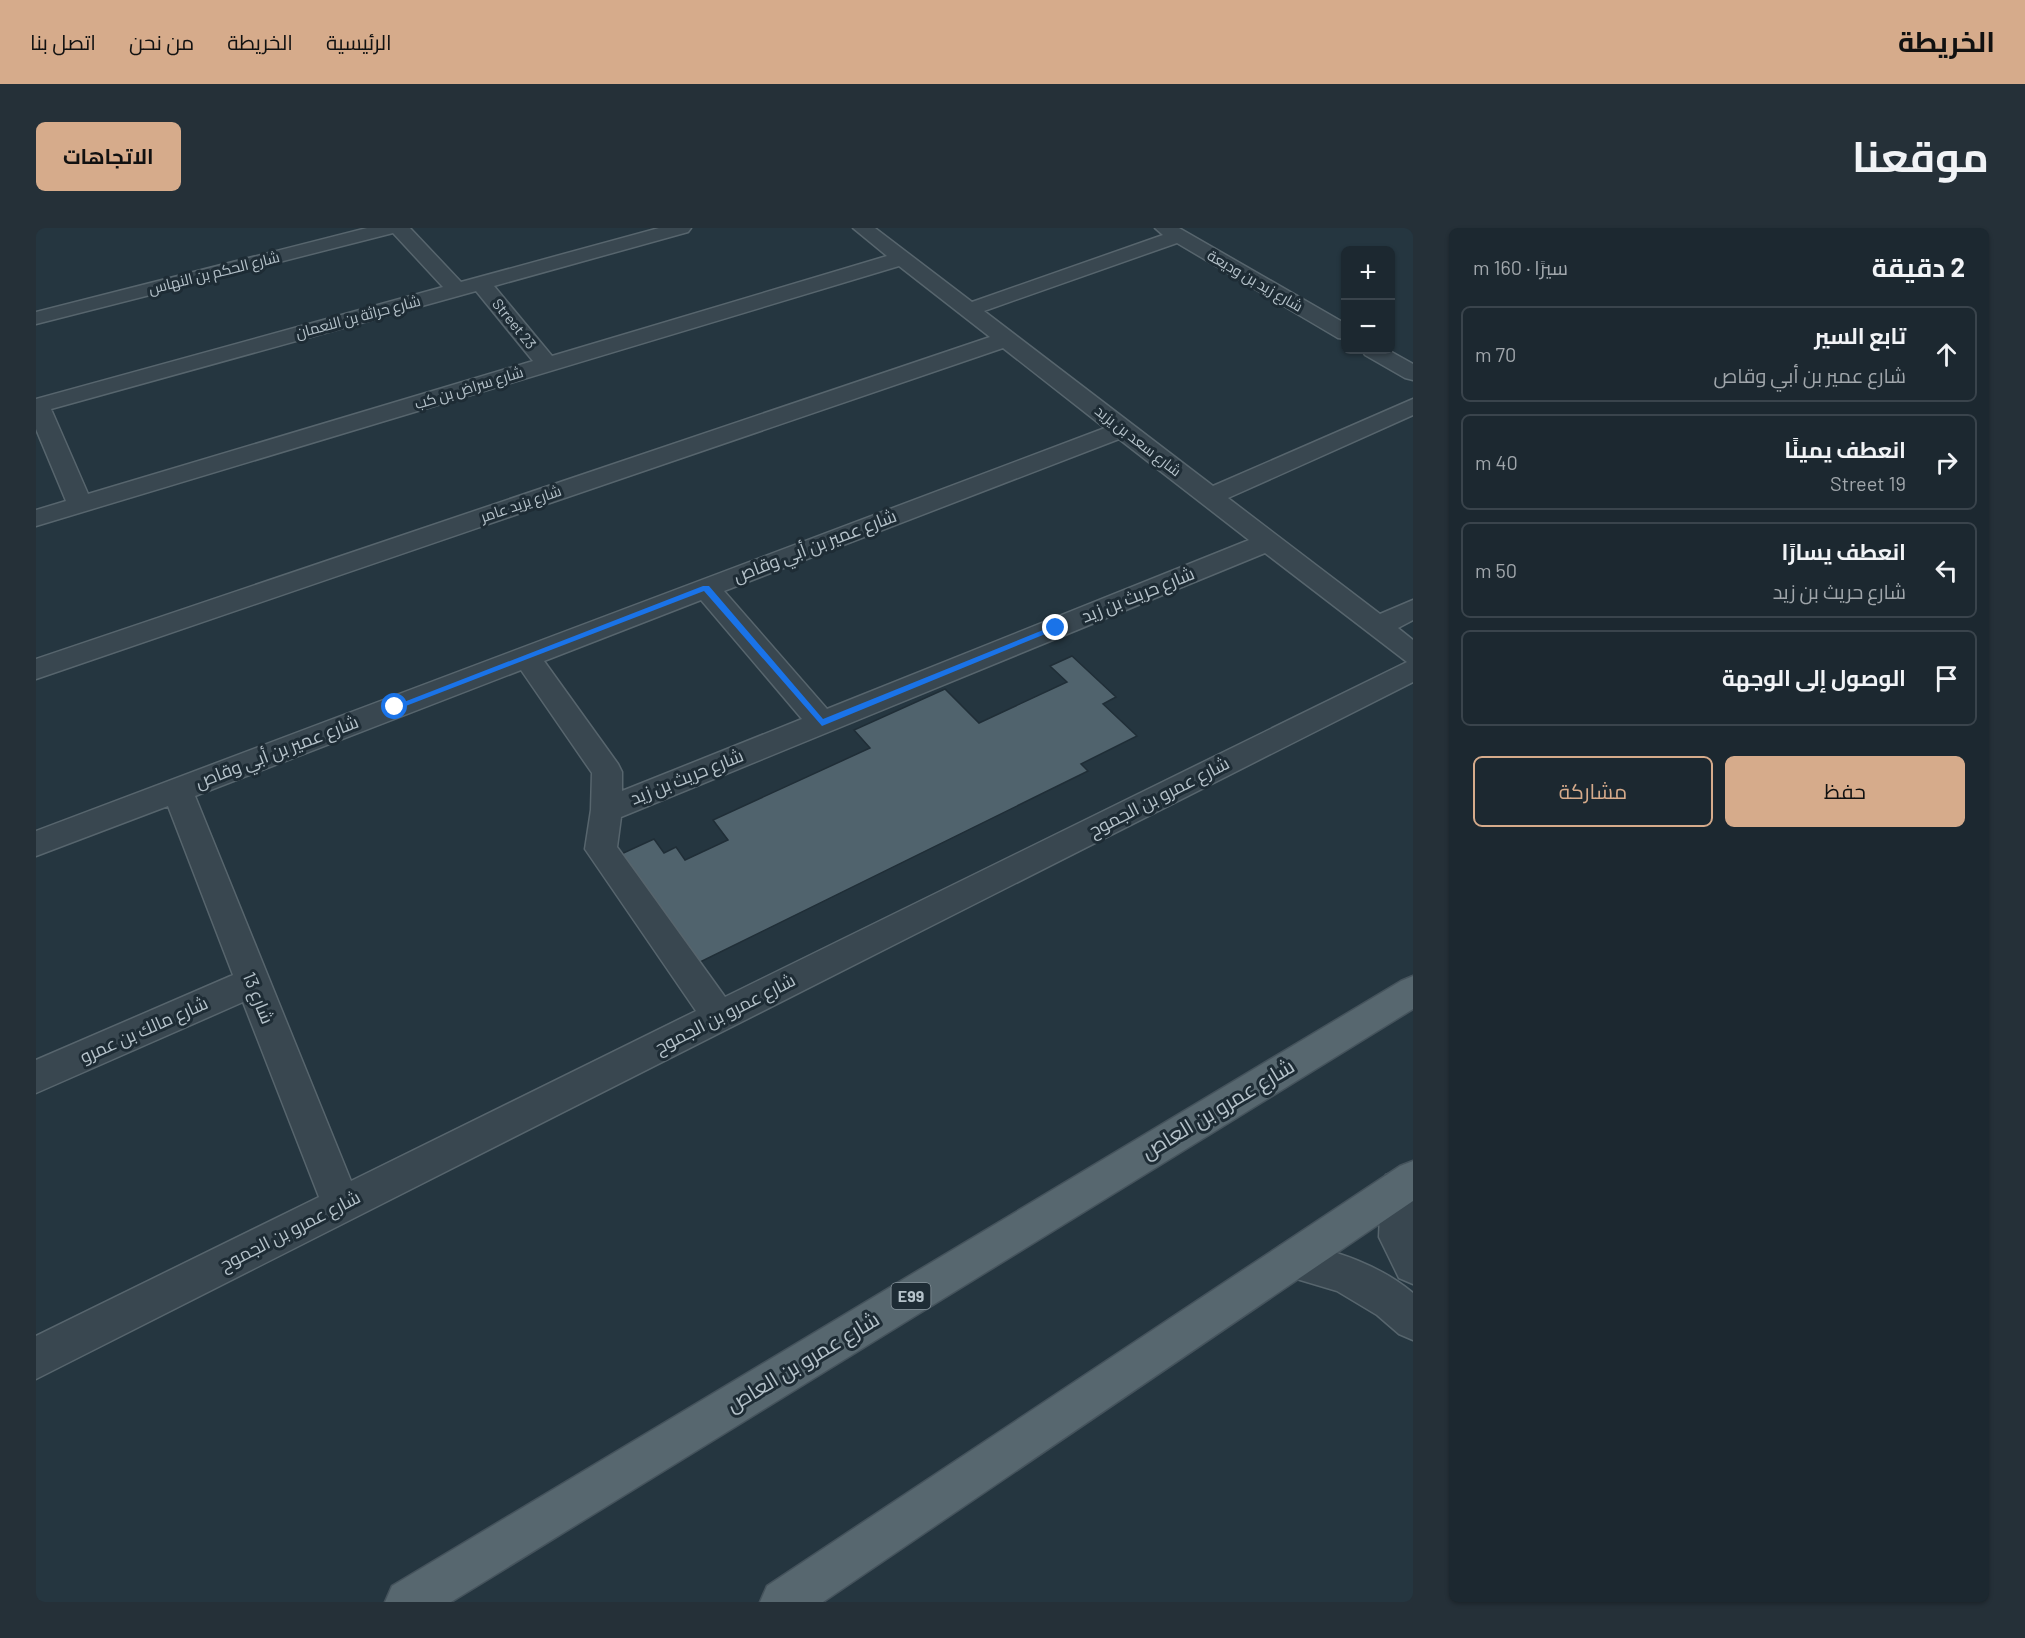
<!DOCTYPE html>
<html lang="ar">
<meta charset="utf-8">
<style>
body{margin:0;font-family:Barlow,Cairo,sans-serif;background:#253038;color:#f1f3f6;direction:rtl}
.controls{position:absolute;right:18px;top:18px;display:grid;overflow:hidden;border-radius:9px;box-shadow:0 2px 4px #0004}
.controls button{width:54px;height:54px;display:grid;place-items:center;padding:0;border:0;border-bottom:2px solid #3a444c;background:#1c2830;color:#f1f3f6;font:30px sans-serif}
.stop{position:absolute;width:18px;height:18px;margin:-14px;border:4px solid #1a73e8;border-radius:50%;background:#fff}
.stop.end{background:#1a73e8;border-color:#fff;box-shadow:0 2px 6px #0008}
.list{margin:0;padding:0;list-style:none}
h2{display:flex;justify-content:space-between;align-items:center;height:78px;margin:0;padding:0 24px;font-size:26px}
h2 small{font-size:20px;font-weight:400;color:#a0a6ab}
.list li{display:grid;grid-template-columns:39px 1fr auto;gap:18px;align-items:center;box-sizing:border-box;height:96px;margin:0 12px 12px;padding:0 12px;border:2px solid #3a444c;border-radius:9px}
.list b{display:block;font-size:22px;white-space:nowrap}
.list p{margin:0;font-size:20px;white-space:nowrap;color:#a0a6ab}
.list em{font-size:20px;font-style:normal;color:#a0a6ab}
.actions{display:flex;gap:12px;padding:18px 24px}
.actions a{flex:1;padding:14px 0;border:2px solid #d6ab8b;border-radius:9px;text-align:center;font-size:21px;color:#d6ab8b}
.actions .main{background:#d6ab8b;color:#111}
.icon{flex:none;width:33px;height:33px;fill:none;stroke:currentColor;stroke-width:2;stroke-linecap:round;stroke-linejoin:round}
.map{position:relative;flex:none;width:1377px;height:1374px;overflow:hidden;direction:ltr;border-radius:9px}
header{display:flex;align-items:center;gap:36px;box-sizing:border-box;height:84px;padding:0 30px;background:#d6ab8b;color:#111}
header strong{font-size:28px}
nav{display:flex;gap:33px;margin-inline-start:auto;font-size:21px}
.intro{display:flex;align-items:center;justify-content:space-between;box-sizing:border-box;height:144px;padding:0 36px}
h1{margin:0;font-size:42px}
.button{padding:15px 27px;border-radius:9px;background:#d6ab8b;color:#111;font-size:21px;font-weight:700}
main{display:flex;gap:36px;padding:0 36px}
aside{flex:1;background:#1c2830;border-radius:9px;box-shadow:0 2px 4px #0004}
.map>svg:first-child{display:block}
.building{fill:#50636d;stroke:#202e37;stroke-width:1.5}
.lines{fill:none;stroke-linecap:round;stroke-linejoin:round}
.minor-casing{stroke:#57656d;stroke-width:3}
.major-casing{stroke:#45535c;stroke-width:3}
.minor{fill:#394750;fill-rule:evenodd}
.major{fill:#57676f;fill-rule:evenodd}
.route{fill:#1a73e8}
.labels{text-anchor:middle;stroke-width:6;stroke-linejoin:round;paint-order:stroke}
.far-street-label{font-size:15px;fill:#b5c2ca;stroke:#1e2c35}
.shield{fill:#1e2c35;stroke:#88959d;stroke-width:1.5}
.shield-label{font-size:16px;font-weight:bold;fill:#b5c2ca}
.street-label{font-size:18px;fill:#b5c2ca;stroke:#1e2c35}
.near-street-label{font-size:21px;fill:#b5c2ca;stroke:#1e2c35}
</style>
<header>
<strong>الخريطة</strong>
<nav><a>الرئيسية</a><a>الخريطة</a><a>من نحن</a><a>اتصل بنا</a></nav>
</header>
<div class="intro"><h1>موقعنا</h1><a class="button">الاتجاهات</a></div>
<main>
<aside>
<h2>2 دقيقة<small>سيرًا · 160 m</small></h2>
<ul class="list">
<li><svg class="icon" aria-label="ahead" viewBox="0 0 24 24"><path d="M12 20V5M6 11l6-6 6 6"/></svg><div><b>تابع السير</b><p>شارع عمير بن أبي وقاص</p></div><em>70 m</em></li>
<li><svg class="icon" aria-label="right" viewBox="0 0 24 24"><path d="M7 20v-9h11M14 6l5 5-5 5"/></svg><div><b>انعطف يمينًا</b><p>Street 19</p></div><em>40 m</em></li>
<li><svg class="icon" aria-label="left" viewBox="0 0 24 24"><path d="M17 20v-9H6M10 6l-5 5 5 5"/></svg><div><b>انعطف يسارًا</b><p>شارع حريث بن زيد</p></div><em>50 m</em></li>
<li><svg class="icon" aria-label="arrive" viewBox="0 0 24 24"><path d="M6 21V4h12l-3 4 3 4H6"/></svg><div><b>الوصول إلى الوجهة</b></div></li>
</ul>
<div class="actions"><a class="main">حفظ</a><a>مشاركة</a></div>
</aside>
<div class="map">
<svg width="1377" height="1374" viewBox="0 0 1377 1374">
<rect width="100%" height="100%" fill="#253640"/>
<!-- building -->
<polygon class="building" points="1036,428 1080,469 1067,476 1101,508 1045,536 1052,543 658,737 583,627 618,611 628,625 640,619 649,632 692,612 677,592 834,520 818,502 909,461 943,495 1031,454 1014,438"/>
<g class="lines">
<defs>
<g id="minor">
<path d="M331 0H374L425 54 623 0H655L652 4 458 58 516 128 851 28 817 0H839L936 74 1127 7 1119 0H1143L1310 96V111L1302 110 1141 15 948 83 1177 258 1377 171V187L1192 270 1344 386 1377 372V392L1362 400 1377 412V454L0 1151V1108L283 969 207 774 0 865V832L197 747 132 578 0 628V603L1069 200 967 120 0 451V431L954 109 863 38 0 298V282L30 273 0 201V171L407 59 357 5 0 96V84ZM440 63 497 133 52 266 15 181ZM1083 211 1213 312 791 481 688 363ZM1229 325 1371 434 689 769 581 619 585 589ZM665 372 766 491 586 563V544L582 536 508 433ZM485 442 556 545 555 582 549 621 660 783 315 953 159 568Z"/>
<polygon points="1326,122 1352,122 1377,136 1377,152 1369,150 1329,127"/>
<polygon points="1364,942 1377,947 1377,1056 1363,1050 1343,1009 1345,960 1350,947"/>
<path d="M1258 1012C1300 1024 1343 1036 1377 1065V1112L1363 1106 1341 1087 1301 1063 1244 1046 1238 1032 1244 1018Z"/>
</g>
<g id="major">
<polygon points="1377,748 1377,781 415,1374 349,1374 356,1358 1365,753"/>
<polygon points="1377,933 1377,973 787,1374 724,1374 731,1358 1364,938"/>
</g>
</defs>
<!-- minor casing -->
<use href="#minor" class="minor-casing"/>
<!-- major casing -->
<use href="#major" class="major-casing"/>
<!-- minor -->
<use href="#minor" class="minor"/>
<!-- major -->
<use href="#major" class="major"/>
</g>
<!-- route -->
<polygon class="route" points="667,358 673,358 787,491 1017,398 1024,400 786,498 668,363 362,481 355,479"/>
<g class="labels">
<!-- far-street labels -->
<g class="far-street-label">
<text transform="translate(178 45) rotate(-14)" y="5">شارع الحكم بن النهاس</text>
<text transform="translate(1219 53) rotate(30)" y="5">شارع زيد بن وديعة</text>
<text transform="translate(322 89) rotate(-15)" y="5">شارع حراثة بن النعمان</text>
<text transform="translate(478 96) rotate(51)" y="5">Street 23</text>
<text transform="translate(433 160) rotate(-17)" y="5">شارع سراض بن كب</text>
<text transform="translate(1102 213) rotate(38)" y="5">شارع سعد بن يزيد</text>
<text transform="translate(485 276) rotate(-19)" y="5">شارع يزيد عامر</text>
</g>
<!-- shield labels -->
<rect class="shield" x="855.5" y="1055" width="39" height="26" rx="4.5"/>
<g class="shield-label">
<text x="875" y="1074">E99</text>
</g>
<!-- street labels -->
<g class="street-label">
<text transform="translate(779 318) rotate(-21)" y="6">شارع عمير بن أبي وقاص</text>
<text transform="translate(1102 367) rotate(-22)" y="6">شارع حريث بن زيد</text>
<text transform="translate(241 524) rotate(-21)" y="6">شارع عمير بن أبي وقاص</text>
<text transform="translate(651 549) rotate(-22)" y="6">شارع حريث بن زيد</text>
<text transform="translate(1123 569) rotate(-27)" y="6">شارع عمرو بن الجموح</text>
<text transform="translate(222 770) rotate(68)" y="6">شارع 13</text>
<text transform="translate(689 786) rotate(-27)" y="6">شارع عمرو بن الجموح</text>
<text transform="translate(108 802) rotate(-24)" y="6">شارع مالك بن عمرو</text>
<text transform="translate(254 1003) rotate(-27)" y="6">شارع عمرو بن الجموح</text>
</g>
<!-- near-street labels -->
<g class="near-street-label">
<text transform="translate(1182 881) rotate(-31)" y="7">شارع عمرو بن العاص</text>
<text transform="translate(767 1134) rotate(-31)" y="7">شارع عمرو بن العاص</text>
</g>
</g>
</svg>
<div class="controls">
<button>+</button>
<button>−</button>
</div>
<div class="stop" style="left:359px;top:479px"></div>
<div class="stop end" style="left:1020px;top:400px"></div>
</div>
</main>
